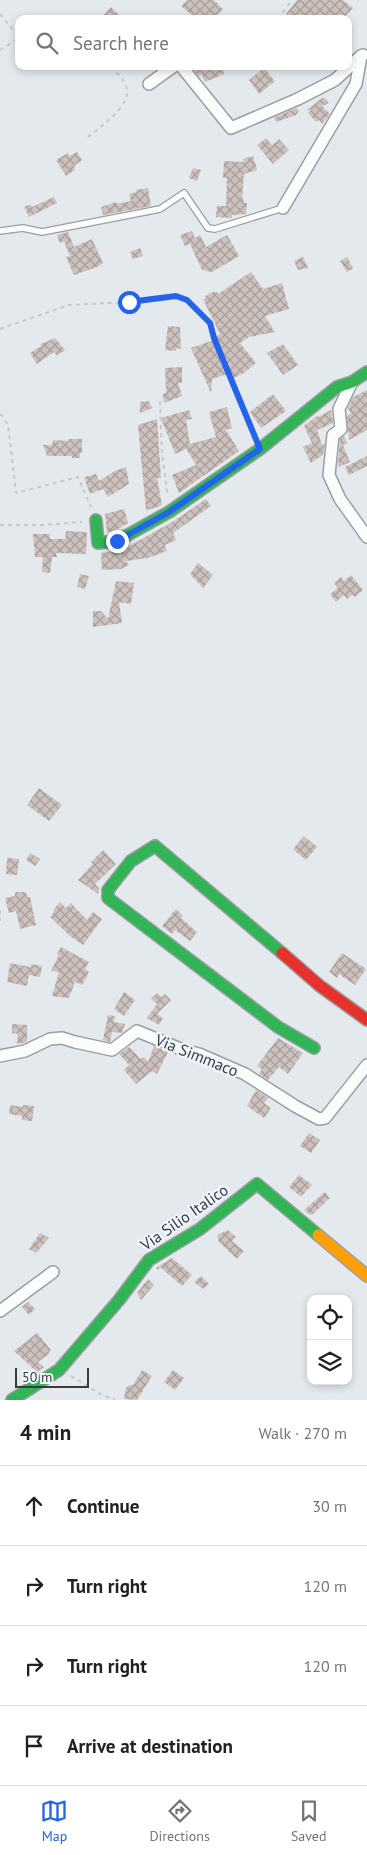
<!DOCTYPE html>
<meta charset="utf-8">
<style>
body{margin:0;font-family:"PT Sans",sans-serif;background:#f2f2f2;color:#202124}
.controls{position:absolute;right:15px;bottom:15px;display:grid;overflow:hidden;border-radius:10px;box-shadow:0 2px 8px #0003}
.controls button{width:45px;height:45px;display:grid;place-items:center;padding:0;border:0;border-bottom:1px solid #e0e0e0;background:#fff;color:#202124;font:25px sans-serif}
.scale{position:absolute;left:15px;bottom:12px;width:74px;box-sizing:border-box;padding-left:5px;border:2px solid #383b3f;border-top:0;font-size:14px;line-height:18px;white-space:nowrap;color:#383b3f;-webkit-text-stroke:4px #eff5fd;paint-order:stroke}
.stop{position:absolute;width:15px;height:15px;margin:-11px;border:4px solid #2563eb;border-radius:50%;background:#fff}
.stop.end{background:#2563eb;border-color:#fff;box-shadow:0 1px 5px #0008}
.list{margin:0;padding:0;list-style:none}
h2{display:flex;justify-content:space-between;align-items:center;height:65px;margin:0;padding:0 20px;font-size:21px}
h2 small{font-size:16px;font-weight:400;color:#757577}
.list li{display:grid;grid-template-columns:32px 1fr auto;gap:15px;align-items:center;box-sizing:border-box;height:80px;padding:0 20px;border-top:1px solid #e0e0e0}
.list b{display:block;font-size:19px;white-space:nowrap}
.list em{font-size:16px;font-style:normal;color:#757577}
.icon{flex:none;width:28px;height:28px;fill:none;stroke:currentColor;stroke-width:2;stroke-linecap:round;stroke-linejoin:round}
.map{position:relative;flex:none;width:367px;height:1400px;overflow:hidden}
.search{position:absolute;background:#fff;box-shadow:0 2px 8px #0003;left:15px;right:15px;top:15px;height:55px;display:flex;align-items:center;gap:12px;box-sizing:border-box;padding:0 18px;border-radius:10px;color:#757577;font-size:19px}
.sheet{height:385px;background:#fff}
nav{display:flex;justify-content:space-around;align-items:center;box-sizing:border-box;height:70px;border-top:1px solid #e0e0e0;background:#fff;font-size:14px;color:#757577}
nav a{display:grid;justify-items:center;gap:2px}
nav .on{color:#2563eb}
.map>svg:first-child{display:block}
.building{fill:url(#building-cross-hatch)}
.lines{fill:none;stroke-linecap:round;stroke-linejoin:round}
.lane-casing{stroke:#9b9ea2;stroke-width:8}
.street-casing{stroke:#9b9ea2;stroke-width:14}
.fast-casing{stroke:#9b9ea2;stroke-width:14}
.slow-casing{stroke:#9b9ea2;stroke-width:14}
.jam-casing{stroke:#9b9ea2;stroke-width:14}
.path{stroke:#c7c9cb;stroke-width:2;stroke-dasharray:4 4;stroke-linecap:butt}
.lane{stroke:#fbfcfc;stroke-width:5.5}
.street{stroke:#fbfcfc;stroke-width:11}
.fast{stroke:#30b455;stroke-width:11}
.slow{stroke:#ff9f0a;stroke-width:11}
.jam{stroke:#e5322d;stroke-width:11}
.route{stroke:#2563eb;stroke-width:6}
.labels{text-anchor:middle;stroke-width:4.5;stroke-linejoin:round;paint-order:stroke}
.street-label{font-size:16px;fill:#383b3f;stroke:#eff5fd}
</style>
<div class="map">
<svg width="367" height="1400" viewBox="0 0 367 1400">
<defs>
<pattern id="building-cross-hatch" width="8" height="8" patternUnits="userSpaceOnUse" patternTransform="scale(1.25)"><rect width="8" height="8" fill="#cdc1bd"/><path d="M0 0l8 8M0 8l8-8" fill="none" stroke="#a79e9b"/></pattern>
</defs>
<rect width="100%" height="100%" fill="#e4e9ee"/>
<!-- building -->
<g class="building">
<polygon points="187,0 214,0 223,9 214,19 196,19 181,6"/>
<polygon points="297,0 343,0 353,8 343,19 292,19 286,14"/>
<polygon points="111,7 123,19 100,19"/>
<polygon points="199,66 222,66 224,74 205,82 202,75 199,76 193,70"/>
<polygon points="264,68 275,81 259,94 249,80"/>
<polygon points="322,98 325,98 329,103 322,106 330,114 322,124 319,120 316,122 308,113 312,109 306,111"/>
<polygon points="296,108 299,111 296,115 276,122 274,118"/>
<polygon points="266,138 272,145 279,139 289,150 273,164 257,145"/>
<polygon points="77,152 82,160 74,166 75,170 66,176 56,160 68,153 69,156"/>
<polygon points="253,156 257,170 244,174 242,199 244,199 244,203 247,203 246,214 232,215 232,218 216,217 217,206 226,206 227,178 223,178 224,161 244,162 243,159"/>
<polygon points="193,168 201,170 197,181 189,178"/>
<polygon points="148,188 151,206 103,215 101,207 116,202 117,204 131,201 129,194 137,192 136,190"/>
<polygon points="54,197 57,203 29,217 24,207 30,204 32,207"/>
<polygon points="192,231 195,238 200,235 206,247 227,235 239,256 212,272 202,270 190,244 185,246 180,235"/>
<polygon points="68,232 74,247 92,239 103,263 97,267 74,275 66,257 70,256 64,241 60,243 57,235"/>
<polygon points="140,248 143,256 133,259 130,252"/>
<polygon points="303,257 308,268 298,270 294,261"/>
<polygon points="347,257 353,268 347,272 340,261"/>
<polygon points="251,272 263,289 282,283 289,309 265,316 275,332 249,337 240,343 256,363 244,373 234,378 231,373 212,379 211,393 191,348 217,339 216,336 220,334 203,299 206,298 205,296 213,292 217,292 218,294"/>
<polygon points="168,326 180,327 181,349 176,348 176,351 165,350"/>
<polygon points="55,338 65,350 57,356 54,352 37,364 30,353 41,346 41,344"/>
<polygon points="283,344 298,365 283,375 267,353"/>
<polygon points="182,367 182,383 178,383 182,396 164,403 163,394 166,393 165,368"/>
<polygon points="367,390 367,430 349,440 347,416 351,413 348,408 353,397"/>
<polygon points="273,394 286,411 261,428 250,412"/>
<polygon points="149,401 152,408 140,413 140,402"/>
<polygon points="227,407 232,428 226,430 239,451 179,493 172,475 196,465 186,449 175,454 161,418 189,410 192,419 186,420 190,444 216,437 209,412"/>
<polygon points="331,410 333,423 317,430 322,445 325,444 323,455 311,463 303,447 312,443 304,426 317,416 318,417"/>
<polygon points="157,419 161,478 157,478 162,505 155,508 146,510 138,425"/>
<polygon points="344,436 347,443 343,445 350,462 339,467 338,464 340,439"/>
<polygon points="69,439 82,439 82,453 80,453 80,458 72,458 72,456 47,456 43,445 52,445 53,440 69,441"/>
<polygon points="367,456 367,466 349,475 345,467"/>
<polygon points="126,467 129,484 108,497 103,489 90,494 84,477 96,474 99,481 115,471"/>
<polygon points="206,499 211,506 173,533 176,540 165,545 167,551 148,558 126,561 129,565 121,569 102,570 101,553 122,550 174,521"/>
<polygon points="124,509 128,523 114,531 107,532 105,514"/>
<polygon points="66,531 87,532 86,554 56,553 57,557 52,557 50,573 42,572 43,557 35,557 33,534 50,534 50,539 65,539"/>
<polygon points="198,563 213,575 203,588 190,574"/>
<polygon points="80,574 89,576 85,589 77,587"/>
<polygon points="351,575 363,590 355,597 352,595 347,599 344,595 336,602 330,594 338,588 334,583 341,577 344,581"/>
<polygon points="116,581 134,583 131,604 119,602 122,623 93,627 93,611 101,611 108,619"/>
<polygon points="39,788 62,805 49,821 27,805"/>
<polygon points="304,836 317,847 306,860 293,849"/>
<polygon points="103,850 116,864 95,884 99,888 98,894 78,880 93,864 91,862"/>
<polygon points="30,853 40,859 35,866 26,860"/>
<polygon points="7,858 19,859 17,875 6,874"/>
<polygon points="15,892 26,892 27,897 30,897 36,925 20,929 16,911 9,913 5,898 15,896"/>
<polygon points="60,902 66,908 71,903 87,920 93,912 102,919 83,945 70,936 50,917 54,912 54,909"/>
<polygon points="176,909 183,916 181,918 197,932 190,941 175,930 172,934 162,926"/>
<polygon points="61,947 89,962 85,969 89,972 82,985 75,982 69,998 52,996 59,972 51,971 59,955 57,954"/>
<polygon points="342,953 366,969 355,985 339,974 337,978 329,972"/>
<polygon points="10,963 31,967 31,964 42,966 40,977 29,975 27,986 7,982"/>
<polygon points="124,992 135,1000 124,1016 114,1009"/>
<polygon points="157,993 162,997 165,994 171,1000 157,1014 163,1018 159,1025 147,1018 157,1004 151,999"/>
<polygon points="108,1015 115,1016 114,1022 125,1024 122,1033 112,1032 110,1042 103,1040"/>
<polygon points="12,1024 27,1025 27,1042 17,1044 18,1034 12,1033"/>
<polygon points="278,1038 303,1053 288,1074 279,1067 268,1080 259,1074 262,1069 257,1066"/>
<polygon points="154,1046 168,1052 157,1074 152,1071 136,1084 124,1070 129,1065 119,1054 129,1047 141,1059 144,1057 148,1062"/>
<polygon points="256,1090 268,1098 264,1103 271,1108 264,1118 247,1106"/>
<polygon points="10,1105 23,1107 23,1105 34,1106 32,1121 22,1120 22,1116 9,1114"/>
<polygon points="309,1133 320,1140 311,1153 300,1146"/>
<polygon points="299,1175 312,1185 301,1197 289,1187"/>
<polygon points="325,1192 330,1198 313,1214 310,1215 304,1210"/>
<polygon points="228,1230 236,1237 232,1241 244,1251 237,1259 218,1241 219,1240 217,1235"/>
<polygon points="40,1233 49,1238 36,1253 29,1249"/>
<polygon points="172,1258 192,1275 182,1286 160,1267 158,1270 156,1268"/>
<polygon points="201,1276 209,1284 203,1289 194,1282"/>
<polygon points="148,1279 154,1285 141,1300 137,1293"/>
<polygon points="28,1302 35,1309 29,1315 22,1307"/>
<polygon points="37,1333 51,1350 49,1351 50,1353 38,1362 44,1367 37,1372 14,1351"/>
<polygon points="142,1370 152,1376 137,1400 124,1399 126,1387 128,1387 129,1385 133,1385"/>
<polygon points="173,1370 184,1378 175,1390 164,1382"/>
</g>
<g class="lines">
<defs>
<polyline id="lane" points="0,231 23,228 42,232 160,209 184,193 208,228 215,229 283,208"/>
<g id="street">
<polyline points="181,66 231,128 298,99 335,80 361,56"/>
<polyline points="149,84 174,66"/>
<polyline points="283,208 356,84 361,56 363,55"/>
<polyline points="352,382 339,409 341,429 333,435 329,475 340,499 367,537"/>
<polyline points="0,1056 25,1051 50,1039 62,1038 75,1042 112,1050 137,1031 183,1050 199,1054 245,1074 295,1106 319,1119 325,1118 367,1065"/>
<polyline points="0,1311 53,1272"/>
</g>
<g id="fast">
<polyline points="96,520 98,543 117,541 169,512 260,449 337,387 352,382 367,372"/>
<polyline points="282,953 155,846 131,861 108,890 108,898 278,1027 314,1048"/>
<polyline points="12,1400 59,1370 119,1300 149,1260 200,1229 257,1184 318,1235"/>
</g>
<polyline id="slow" points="318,1235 367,1276"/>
<polyline id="jam" points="282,953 320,986 367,1020"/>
</defs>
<!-- lane casing -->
<use href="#lane" class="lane-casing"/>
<!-- street casing -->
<use href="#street" class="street-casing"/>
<!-- fast casing -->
<use href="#fast" class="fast-casing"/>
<!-- slow casing -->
<use href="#slow" class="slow-casing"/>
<!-- jam casing -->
<use href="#jam" class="jam-casing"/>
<!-- path -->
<g class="path">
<polyline points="0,14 19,37"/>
<polyline points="278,19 292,0"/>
<polyline points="0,50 19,38"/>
<path d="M88 137C100 127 131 106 127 89 125 81 117 73 111 66"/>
<polyline points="0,329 69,305 129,302 176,296 187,300 210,323 214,338 255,437"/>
<polyline points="160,401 162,454 168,497"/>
<polyline points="0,415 2,415 8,425 16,493 78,477 91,507"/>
<polyline points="0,525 43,525 82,522"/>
<polyline points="0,910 0,921"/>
<polyline points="71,1376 102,1395 115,1400"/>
</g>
<!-- lane -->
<use href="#lane" class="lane"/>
<!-- street -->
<use href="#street" class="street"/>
<!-- fast -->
<use href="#fast" class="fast"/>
<!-- slow -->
<use href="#slow" class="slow"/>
<!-- jam -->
<use href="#jam" class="jam"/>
</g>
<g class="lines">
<!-- route -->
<polyline class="route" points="117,541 169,512 260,449 214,338 210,323 187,300 176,296 129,302"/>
</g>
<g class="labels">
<!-- street labels -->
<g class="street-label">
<text transform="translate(197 1055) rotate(22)" y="6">Via Simmaco</text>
<text transform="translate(184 1217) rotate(-35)" y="6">Via Silio Italico</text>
</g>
</g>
</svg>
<div class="controls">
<button><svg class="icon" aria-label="locate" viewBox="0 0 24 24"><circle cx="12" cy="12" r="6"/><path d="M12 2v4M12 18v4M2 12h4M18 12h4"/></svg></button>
<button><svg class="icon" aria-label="layers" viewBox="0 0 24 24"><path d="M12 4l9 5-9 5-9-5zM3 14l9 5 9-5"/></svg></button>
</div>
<div class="scale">50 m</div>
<div class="stop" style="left:129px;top:302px"></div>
<div class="stop end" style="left:117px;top:541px"></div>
<div class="search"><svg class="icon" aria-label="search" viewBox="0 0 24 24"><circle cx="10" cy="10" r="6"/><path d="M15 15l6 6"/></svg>Search here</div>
</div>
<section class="sheet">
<h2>4 min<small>Walk · 270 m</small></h2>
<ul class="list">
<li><svg class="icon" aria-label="ahead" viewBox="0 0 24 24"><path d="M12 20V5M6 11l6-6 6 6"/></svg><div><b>Continue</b></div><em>30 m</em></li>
<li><svg class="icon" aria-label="right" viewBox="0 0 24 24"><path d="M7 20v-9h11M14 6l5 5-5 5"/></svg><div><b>Turn right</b></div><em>120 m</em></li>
<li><svg class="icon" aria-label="right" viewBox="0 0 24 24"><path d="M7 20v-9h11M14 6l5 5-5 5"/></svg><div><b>Turn right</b></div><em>120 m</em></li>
<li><svg class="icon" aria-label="arrive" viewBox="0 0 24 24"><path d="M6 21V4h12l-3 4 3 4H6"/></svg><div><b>Arrive at destination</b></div></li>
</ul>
</section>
<nav>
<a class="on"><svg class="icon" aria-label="map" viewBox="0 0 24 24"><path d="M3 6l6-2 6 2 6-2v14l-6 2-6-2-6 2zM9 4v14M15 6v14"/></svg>Map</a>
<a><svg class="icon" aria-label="directions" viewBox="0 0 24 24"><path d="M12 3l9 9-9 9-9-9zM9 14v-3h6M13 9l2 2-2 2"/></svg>Directions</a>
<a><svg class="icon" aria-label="saved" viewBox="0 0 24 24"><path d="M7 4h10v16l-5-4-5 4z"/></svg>Saved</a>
</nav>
